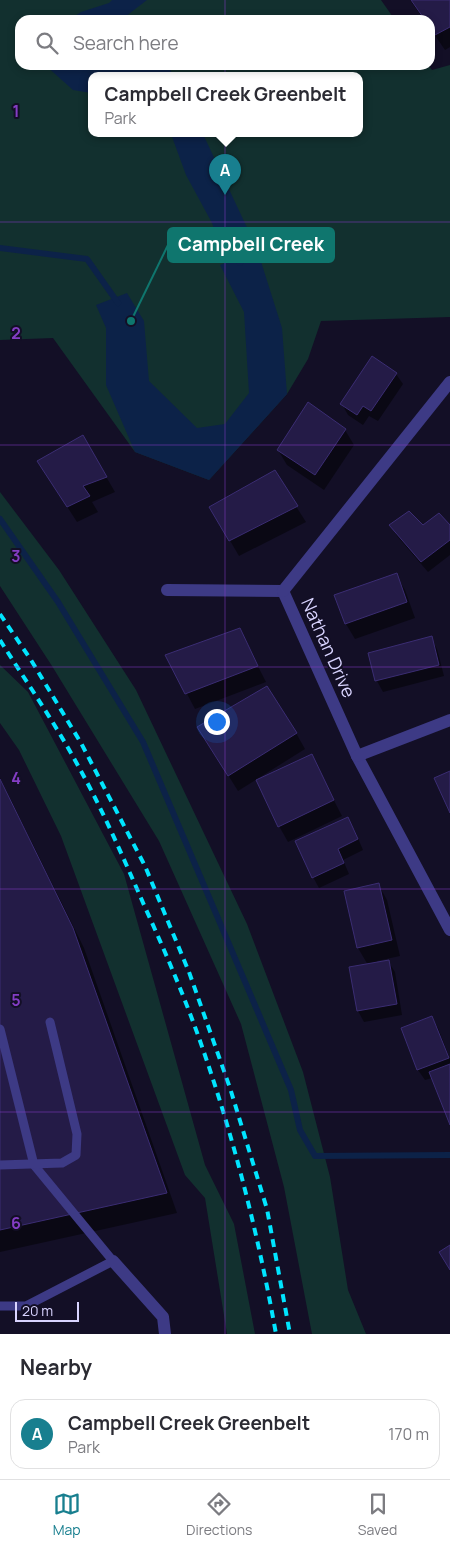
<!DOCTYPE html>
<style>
body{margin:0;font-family:Manrope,sans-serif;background:#f2f2f3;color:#2b2b33}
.scale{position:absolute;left:15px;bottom:12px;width:64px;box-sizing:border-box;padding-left:5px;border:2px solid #d9d4ff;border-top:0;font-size:14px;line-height:18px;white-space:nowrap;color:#d9d4ff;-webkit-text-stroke:4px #130f26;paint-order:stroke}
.you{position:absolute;left:216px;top:721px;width:18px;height:18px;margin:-12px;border:4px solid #fff;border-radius:50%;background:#1a73e8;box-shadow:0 0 0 8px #1a73e833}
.badge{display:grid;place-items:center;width:32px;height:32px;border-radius:50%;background:#187f8f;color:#fff;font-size:16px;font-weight:700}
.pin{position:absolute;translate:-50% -41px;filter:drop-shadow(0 1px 2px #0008)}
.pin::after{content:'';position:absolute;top:26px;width:18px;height:15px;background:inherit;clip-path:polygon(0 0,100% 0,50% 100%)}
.popup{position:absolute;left:88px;top:72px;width:275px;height:65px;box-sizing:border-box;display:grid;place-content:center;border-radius:10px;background:#fff;filter:drop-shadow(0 1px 4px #0005);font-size:16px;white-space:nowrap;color:#7c7c81}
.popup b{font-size:19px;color:#2b2b33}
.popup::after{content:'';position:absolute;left:50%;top:100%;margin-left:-10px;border:10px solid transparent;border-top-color:#fff}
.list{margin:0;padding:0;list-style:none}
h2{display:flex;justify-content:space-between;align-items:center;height:65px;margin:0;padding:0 20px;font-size:21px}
h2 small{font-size:16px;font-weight:400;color:#7c7c81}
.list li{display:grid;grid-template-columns:32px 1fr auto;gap:15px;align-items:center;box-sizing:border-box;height:70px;margin:0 10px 10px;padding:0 10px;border:1px solid #e1e1e2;border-radius:15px}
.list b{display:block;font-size:19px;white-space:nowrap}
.list p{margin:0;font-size:16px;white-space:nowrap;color:#7c7c81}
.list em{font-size:16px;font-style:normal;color:#7c7c81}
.icon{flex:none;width:28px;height:28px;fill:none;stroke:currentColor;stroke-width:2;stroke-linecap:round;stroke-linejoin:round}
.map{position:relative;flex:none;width:450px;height:1334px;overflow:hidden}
.search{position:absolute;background:#fff;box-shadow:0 2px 8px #0003;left:15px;right:15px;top:15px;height:55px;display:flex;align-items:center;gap:12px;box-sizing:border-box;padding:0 18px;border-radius:15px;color:#7c7c81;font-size:19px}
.sheet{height:145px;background:#fff}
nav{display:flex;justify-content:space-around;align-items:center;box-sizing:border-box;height:70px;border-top:1px solid #e1e1e2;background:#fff;font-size:14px;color:#7c7c81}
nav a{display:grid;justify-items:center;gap:2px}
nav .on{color:#187f8f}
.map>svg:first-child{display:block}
.green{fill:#12302f;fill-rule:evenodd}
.water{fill:#0c2248}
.shadow{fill:#0007}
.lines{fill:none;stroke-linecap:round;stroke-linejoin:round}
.stream{stroke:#0c2248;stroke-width:6}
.building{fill:#241b47;stroke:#3b2d73}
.lane{stroke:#3d3a85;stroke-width:9}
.street{stroke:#3d3a85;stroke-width:12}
.rail{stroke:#00e5ff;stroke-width:4;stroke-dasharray:8 6;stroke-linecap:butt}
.grid{fill:none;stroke:#843dc5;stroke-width:1;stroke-opacity:0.55}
.labels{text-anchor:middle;stroke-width:4;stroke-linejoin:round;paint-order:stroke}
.street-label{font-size:18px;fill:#d9d4ff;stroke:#130f26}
.grid-label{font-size:16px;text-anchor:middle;font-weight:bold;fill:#843dc5;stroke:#130f26;stroke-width:4;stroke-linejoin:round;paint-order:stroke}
.leader{fill:none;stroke:#0f766e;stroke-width:2}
.callout-dot{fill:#0f766e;stroke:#130f26;stroke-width:2}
.callout{fill:#0f766e;stroke:#0f766e;stroke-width:2}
.callout-label{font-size:19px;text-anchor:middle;font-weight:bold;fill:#fff}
</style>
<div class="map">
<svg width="450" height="1334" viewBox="0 0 450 1334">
<rect width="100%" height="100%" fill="#130f26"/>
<!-- green -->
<g class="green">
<path d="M0 0H381L395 20H20V65H428L432 70 450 65V317L321 321 308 359 287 394 209 480 135 452 53 338 0 340ZM91 76H359V134H91Z"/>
<polygon points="0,492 59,570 136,690 247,924 303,1072 330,1177 348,1290 366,1334 312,1334 284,1187 241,1024 159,841 52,666 0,586"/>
<polygon points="0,665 28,692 124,874 205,1165 234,1224 255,1334 227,1334 205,1198 185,1175 61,836 19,750 0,723"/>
</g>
<!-- water -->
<g class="water">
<polygon points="112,0 147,0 121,20 69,20 81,12 109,3"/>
<polygon points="45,65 157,65 170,69 173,76 91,76 91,93 73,90"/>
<polygon points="171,134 203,134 251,236 220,246 212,223 186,175"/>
<polygon points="257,249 282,328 287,394 209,480 135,452 106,385 106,328 96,305 127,293 144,321 149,381 197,428 225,424 249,393 244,312 220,265"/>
</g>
<!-- shadow -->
<g class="shadow">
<polygon points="410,0 450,0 450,47 445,50 430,28 430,20 424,20"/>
<polygon points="396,374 403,384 378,421 369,416 363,425 348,415 342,404"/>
<polygon points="345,430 354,445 324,490 287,465 278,450"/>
<polygon points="83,437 115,492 92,502 98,512 77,522 48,477"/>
<polygon points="274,472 306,522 239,556 211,508"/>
<polygon points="391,525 450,527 450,555 428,572 397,536"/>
<polygon points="396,575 405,590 415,618 355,639 346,624"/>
<polygon points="239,629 266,682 195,709 167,656"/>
<polygon points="431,638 437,649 444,676 383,692 377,681 370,653"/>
<polygon points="296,733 305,749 238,791 208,743"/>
<polygon points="311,756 342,816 288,842 279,826"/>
<polygon points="0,778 84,948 177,1213 0,1252"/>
<polygon points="354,829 363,850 343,860 349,874 319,888 313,877"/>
<polygon points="378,884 387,900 400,956 377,961 377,963 388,961 395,972 402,1015 364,1022 358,1011 350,968 368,965 358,948 345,892"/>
<polygon points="432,1018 438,1028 450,1059 450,1122 432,1078 425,1080 418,1070 402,1029"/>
</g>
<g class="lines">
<!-- stream -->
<g class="stream">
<polyline points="230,235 240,263"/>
<polyline points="0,248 87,259 118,303"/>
<polyline points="0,519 58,602 143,742 291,1090 300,1130 315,1156 450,1155"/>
</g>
</g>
<!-- building -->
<g class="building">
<polygon points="411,0 450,0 450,27 435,35 430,28 430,20 425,20"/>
<polygon points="372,356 397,373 371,411 363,406 357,415 340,404"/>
<polygon points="308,402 346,429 315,475 277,450"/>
<polygon points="83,435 107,477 83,486 90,496 67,507 37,461"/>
<polygon points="275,470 298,506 229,541 209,507"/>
<polygon points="409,511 423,525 439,513 450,525 450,540 421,562 389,525"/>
<polygon points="397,573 407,602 345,624 334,595"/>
<polygon points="240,628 258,666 185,694 165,655"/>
<polygon points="432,636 439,665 375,681 368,653"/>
<polygon points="267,686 297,733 228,776 197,727"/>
<polygon points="312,754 334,800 278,827 256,780"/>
<polygon points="450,771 450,813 434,778"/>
<polygon points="0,779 73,928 167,1193 0,1230"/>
<polygon points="348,817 358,839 338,849 344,863 312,878 295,841"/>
<polygon points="379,883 392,940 357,948 344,891"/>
<polygon points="389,960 397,1004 357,1011 349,967"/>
<polygon points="432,1016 449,1058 417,1070 401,1028"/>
<polygon points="450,1064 450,1125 429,1072"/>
<polygon points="450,1245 450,1270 439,1252"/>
</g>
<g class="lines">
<!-- lane -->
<g class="lane">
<polyline points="0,1029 34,1165 113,1261 26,1306 0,1306"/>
<polyline points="0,1165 62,1163 76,1155 77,1134 50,1022"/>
</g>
<!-- street -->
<g class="street">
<polyline points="167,590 283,591"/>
<polyline points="283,591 357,756 450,930"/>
<polyline points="283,591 450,382"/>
<polyline points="357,756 450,720"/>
<polyline points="113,1261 163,1317 165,1334"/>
</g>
<!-- rail -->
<g class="rail">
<polyline points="0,614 31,660 81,743 145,866 189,972 230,1088 267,1209 290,1334"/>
<path d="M0 640C25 680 53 720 76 762 102 808 123 857 144 905 164 949 183 993 199 1038 233 1134 258 1233 276 1334"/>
</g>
</g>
<!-- grid -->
<path class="grid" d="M225 0V20M225 65V1334M0 222H450M0 445H450M0 667H450M0 889H450M0 1112H450"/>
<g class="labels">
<!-- street labels -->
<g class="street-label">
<text transform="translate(328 648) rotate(66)" y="6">Nathan Drive</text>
</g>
</g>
<g class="grid-label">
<text x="16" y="117">1</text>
<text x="16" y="339">2</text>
<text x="16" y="562">3</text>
<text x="16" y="784">4</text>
<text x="16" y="1006">5</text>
<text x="16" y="1229">6</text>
</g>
<!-- callouts -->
<path class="leader" d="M131 321L168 245"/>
<circle class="callout-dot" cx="131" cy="321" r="5"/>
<rect class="callout" x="168" y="228" width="166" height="34" rx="5"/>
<g class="callout-label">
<text x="251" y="251">Campbell Creek</text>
</g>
</svg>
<div class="scale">20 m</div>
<div class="you"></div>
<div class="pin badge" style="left:225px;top:195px">A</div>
<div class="popup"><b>Campbell Creek Greenbelt</b>Park</div>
<div class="search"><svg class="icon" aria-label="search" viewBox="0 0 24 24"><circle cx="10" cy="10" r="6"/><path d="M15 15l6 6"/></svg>Search here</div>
</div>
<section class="sheet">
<h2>Nearby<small></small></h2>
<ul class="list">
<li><span class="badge">A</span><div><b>Campbell Creek Greenbelt</b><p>Park</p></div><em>170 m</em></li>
</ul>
</section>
<nav>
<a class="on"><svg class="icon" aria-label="map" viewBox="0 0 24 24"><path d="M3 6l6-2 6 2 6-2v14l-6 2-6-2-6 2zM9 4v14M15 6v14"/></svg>Map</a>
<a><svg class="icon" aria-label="directions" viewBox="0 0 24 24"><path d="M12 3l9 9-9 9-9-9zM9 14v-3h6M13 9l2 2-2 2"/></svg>Directions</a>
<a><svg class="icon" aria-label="saved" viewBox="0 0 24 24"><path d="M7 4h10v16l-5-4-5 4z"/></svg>Saved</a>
</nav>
